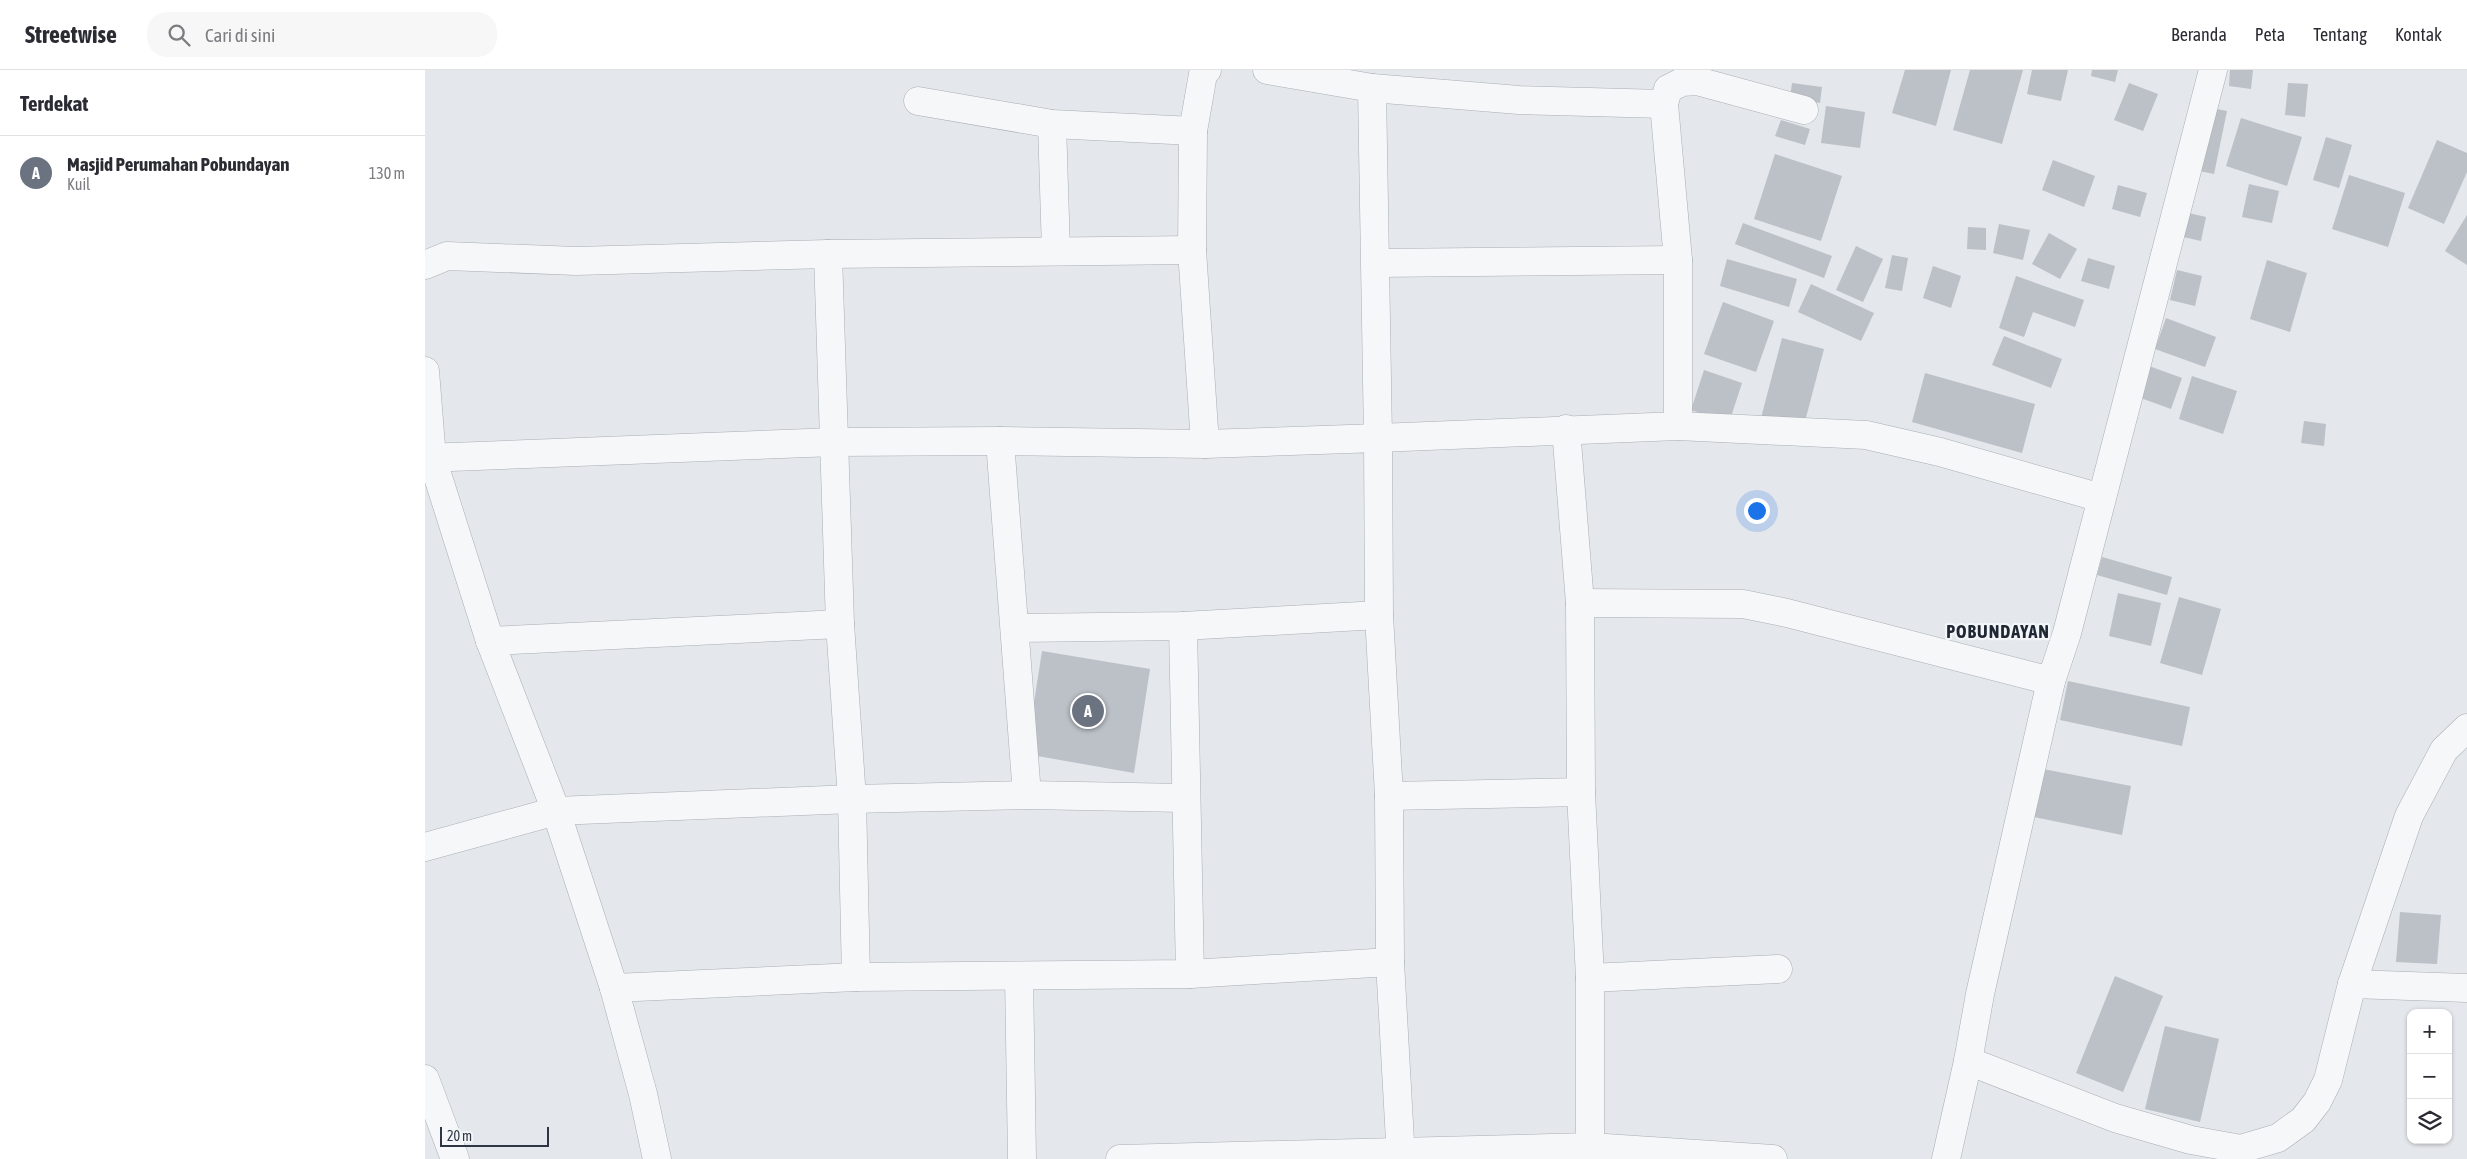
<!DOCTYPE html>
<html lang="id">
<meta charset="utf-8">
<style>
body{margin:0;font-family:"Asap Condensed",sans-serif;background:#f7f7f7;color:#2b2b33}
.controls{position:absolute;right:15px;bottom:15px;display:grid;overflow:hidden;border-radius:10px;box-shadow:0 1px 4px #0004}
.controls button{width:45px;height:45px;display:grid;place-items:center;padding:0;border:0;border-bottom:1px solid #e1e1e2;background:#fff;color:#2b2b33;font:25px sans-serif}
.scale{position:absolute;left:15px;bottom:12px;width:109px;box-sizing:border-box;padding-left:5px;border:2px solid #2d3642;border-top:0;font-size:14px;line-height:18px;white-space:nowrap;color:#2d3642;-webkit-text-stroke:4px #f3f6f8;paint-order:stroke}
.you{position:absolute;left:1331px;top:440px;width:18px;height:18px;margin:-12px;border:4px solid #fff;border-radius:50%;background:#1a73e8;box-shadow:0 0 0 8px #1a73e833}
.badge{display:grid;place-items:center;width:32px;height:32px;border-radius:50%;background:#d93025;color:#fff;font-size:16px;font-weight:700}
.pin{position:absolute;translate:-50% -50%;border:2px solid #fff;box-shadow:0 1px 5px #0006}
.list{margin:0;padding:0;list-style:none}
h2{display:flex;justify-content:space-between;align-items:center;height:65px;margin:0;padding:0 20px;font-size:21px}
h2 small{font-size:16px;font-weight:400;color:#7c7c81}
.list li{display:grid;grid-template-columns:32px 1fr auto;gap:15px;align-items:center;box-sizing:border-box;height:75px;padding:0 20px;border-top:1px solid #e1e1e2}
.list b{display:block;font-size:19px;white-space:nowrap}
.list p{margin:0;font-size:16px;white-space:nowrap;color:#7c7c81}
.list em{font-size:16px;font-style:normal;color:#7c7c81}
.icon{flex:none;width:28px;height:28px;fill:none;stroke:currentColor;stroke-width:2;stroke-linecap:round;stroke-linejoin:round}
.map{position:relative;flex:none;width:2042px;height:1089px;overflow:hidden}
header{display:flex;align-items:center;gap:30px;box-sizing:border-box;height:70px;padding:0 25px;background:#fff;border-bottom:1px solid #e1e1e2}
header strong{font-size:24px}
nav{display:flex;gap:28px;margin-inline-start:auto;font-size:18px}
.search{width:350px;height:45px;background:#f7f7f7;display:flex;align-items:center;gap:12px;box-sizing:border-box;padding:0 18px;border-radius:20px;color:#7c7c81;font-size:19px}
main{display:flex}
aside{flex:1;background:#fff}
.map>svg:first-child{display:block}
.building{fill:#bbc1c7}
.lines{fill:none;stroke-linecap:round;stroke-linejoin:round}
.minor-casing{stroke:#a9aeb5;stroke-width:29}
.minor{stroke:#f6f7f9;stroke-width:28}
.labels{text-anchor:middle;stroke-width:4.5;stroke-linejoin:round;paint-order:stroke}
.district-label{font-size:18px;font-weight:bold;letter-spacing:1px;fill:#1f2733;stroke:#f3f6f8}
</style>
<header>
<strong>Streetwise</strong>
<div class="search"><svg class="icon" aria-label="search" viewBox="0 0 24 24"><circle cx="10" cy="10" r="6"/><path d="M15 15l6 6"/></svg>Cari di sini</div>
<nav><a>Beranda</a><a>Peta</a><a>Tentang</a><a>Kontak</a></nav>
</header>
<main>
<aside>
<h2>Terdekat<small></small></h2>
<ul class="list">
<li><span class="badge" style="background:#6b7280">A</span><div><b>Masjid Perumahan Pobundayan</b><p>Kuil</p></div><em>130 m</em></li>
</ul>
</aside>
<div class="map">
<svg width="2042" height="1089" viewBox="0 0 2042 1089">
<rect width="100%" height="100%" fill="#e4e7eb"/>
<!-- building -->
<g class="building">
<polygon points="1480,0 1526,0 1511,56 1467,43"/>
<polygon points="1545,0 1598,0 1577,74 1528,60"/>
<polygon points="1607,0 1643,0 1636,31 1602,24"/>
<polygon points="1667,0 1693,0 1690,12 1666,6"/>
<polygon points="1805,0 1828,0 1826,19 1804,16"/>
<polygon points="1367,13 1397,17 1395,33 1365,28"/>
<polygon points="1704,13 1733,24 1718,61 1689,50"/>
<polygon points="1863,13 1883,14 1880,47 1860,45"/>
<polygon points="1401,36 1440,42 1435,78 1396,73"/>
<polygon points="1787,38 1802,41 1789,104 1774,101"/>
<polygon points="1816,48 1877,67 1862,116 1801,96"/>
<polygon points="1356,50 1385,59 1380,75 1350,66"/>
<polygon points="1901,67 1927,75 1914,118 1888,110"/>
<polygon points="2012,70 2042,83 2042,102 2019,154 1983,138"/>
<polygon points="1350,84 1417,106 1396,171 1329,149"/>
<polygon points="1628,90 1670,106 1659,137 1617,120"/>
<polygon points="1924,105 1980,123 1963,177 1907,159"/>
<polygon points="1824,114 1854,121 1847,153 1817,147"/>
<polygon points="1693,115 1722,123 1715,147 1687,139"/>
<polygon points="1759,142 1781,147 1776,171 1754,166"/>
<polygon points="2042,145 2042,195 2020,181"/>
<polygon points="1318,153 1407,186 1399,208 1310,174"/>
<polygon points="1574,154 1605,160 1598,190 1568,183"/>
<polygon points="1543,157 1561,158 1561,180 1542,179"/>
<polygon points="1624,163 1652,179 1635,209 1607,194"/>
<polygon points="1431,176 1458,189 1438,232 1411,220"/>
<polygon points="1467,185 1483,188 1477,221 1460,218"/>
<polygon points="1663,188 1690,196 1684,219 1656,211"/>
<polygon points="1302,189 1372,209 1364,237 1295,216"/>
<polygon points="1842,190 1882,203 1865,262 1825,249"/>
<polygon points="1508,196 1536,206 1526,238 1498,228"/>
<polygon points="1752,200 1777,206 1770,236 1745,230"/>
<polygon points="1591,206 1659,230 1650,257 1608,242 1599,267 1574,258"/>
<polygon points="1386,214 1449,243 1436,271 1373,242"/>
<polygon points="1298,232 1349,251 1331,302 1279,284"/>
<polygon points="1741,248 1791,267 1780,297 1730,279"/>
<polygon points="1579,266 1637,289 1626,318 1567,295"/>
<polygon points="1357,268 1399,279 1378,359 1336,348"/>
<polygon points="1724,296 1757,308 1746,339 1713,327"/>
<polygon points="1279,300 1317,313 1304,353 1266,340"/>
<polygon points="1500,303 1610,334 1597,383 1487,352"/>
<polygon points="1767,306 1812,321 1798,364 1754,349"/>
<polygon points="1879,351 1901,354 1899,376 1876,373"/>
<polygon points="1677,487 1747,507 1742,525 1672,505"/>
<polygon points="1693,523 1736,533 1726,576 1684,566"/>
<polygon points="1754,527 1796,539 1777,605 1735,593"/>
<polygon points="617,581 725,599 709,703 601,684"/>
<polygon points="1643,611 1765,637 1757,676 1635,650"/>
<polygon points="1618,699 1706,716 1697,765 1609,747"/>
<polygon points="1975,842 2016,845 2012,894 1971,892"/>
<polygon points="1690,906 1738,926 1698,1022 1651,1003"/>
<polygon points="1740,956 1794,969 1775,1052 1720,1039"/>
</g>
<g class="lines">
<defs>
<g id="minor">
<polyline points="842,0 947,18 1094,30 1239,34"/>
<polyline points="947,18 953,368 1253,356 1441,365 1515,382 1676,428"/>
<polyline points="493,31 627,54 768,61"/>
<polyline points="627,54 631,181"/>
<polyline points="403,184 415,554 427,729 431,907"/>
<polyline points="951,193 1253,190"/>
<polyline points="0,195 22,186 151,191 403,184 767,180"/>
<polyline points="0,301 7,388 65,571 131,741 189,918 218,1024 232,1089"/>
<polyline points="1253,356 1253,190 1239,34 1243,19 1257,12 1272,11 1379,40"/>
<polyline points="1141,359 1155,533 1156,722 1165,908 1165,1077"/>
<polyline points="575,371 602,725"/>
<polyline points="780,374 767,180 768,61 778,4 782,0"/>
<polyline points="0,388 410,372 575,371 780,374 953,368 954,545 964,726 965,892 976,1089"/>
<polyline points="1155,533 1318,534 1362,543 1626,611"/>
<polyline points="758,556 765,904"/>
<polyline points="590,558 758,556 954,545"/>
<polyline points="65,571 415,554"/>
<polyline points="964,726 1156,722"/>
<polyline points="0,777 131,741 427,729 602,725 760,728"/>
<polyline points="594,906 597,1089"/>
<polyline points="1165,908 1353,899"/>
<polyline points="1927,914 2042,918"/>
<polyline points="189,918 431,907 765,904 965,892"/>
<polyline points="1543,991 1690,1048 1766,1070 1816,1079 1853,1068 1878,1050 1892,1032 1903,1010 1927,914 1984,746 2019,680 2042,658"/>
<polyline points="0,1009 30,1089"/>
<polyline points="695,1089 1165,1077 1348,1089"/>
<polyline points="1521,1089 1543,991 1555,924 1626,611 1642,563 1788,0"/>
</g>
</defs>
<!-- minor casing -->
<use href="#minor" class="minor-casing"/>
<!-- minor -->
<use href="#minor" class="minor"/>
</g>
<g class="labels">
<!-- district labels -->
<g class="district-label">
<text x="1573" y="568">POBUNDAYAN</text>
</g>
</g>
</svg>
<div class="controls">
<button>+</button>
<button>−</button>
<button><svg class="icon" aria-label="layers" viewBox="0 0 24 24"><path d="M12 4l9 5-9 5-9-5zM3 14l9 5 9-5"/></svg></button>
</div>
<div class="scale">20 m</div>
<div class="you"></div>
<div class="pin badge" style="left:663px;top:641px;background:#6b7280">A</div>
</div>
</main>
